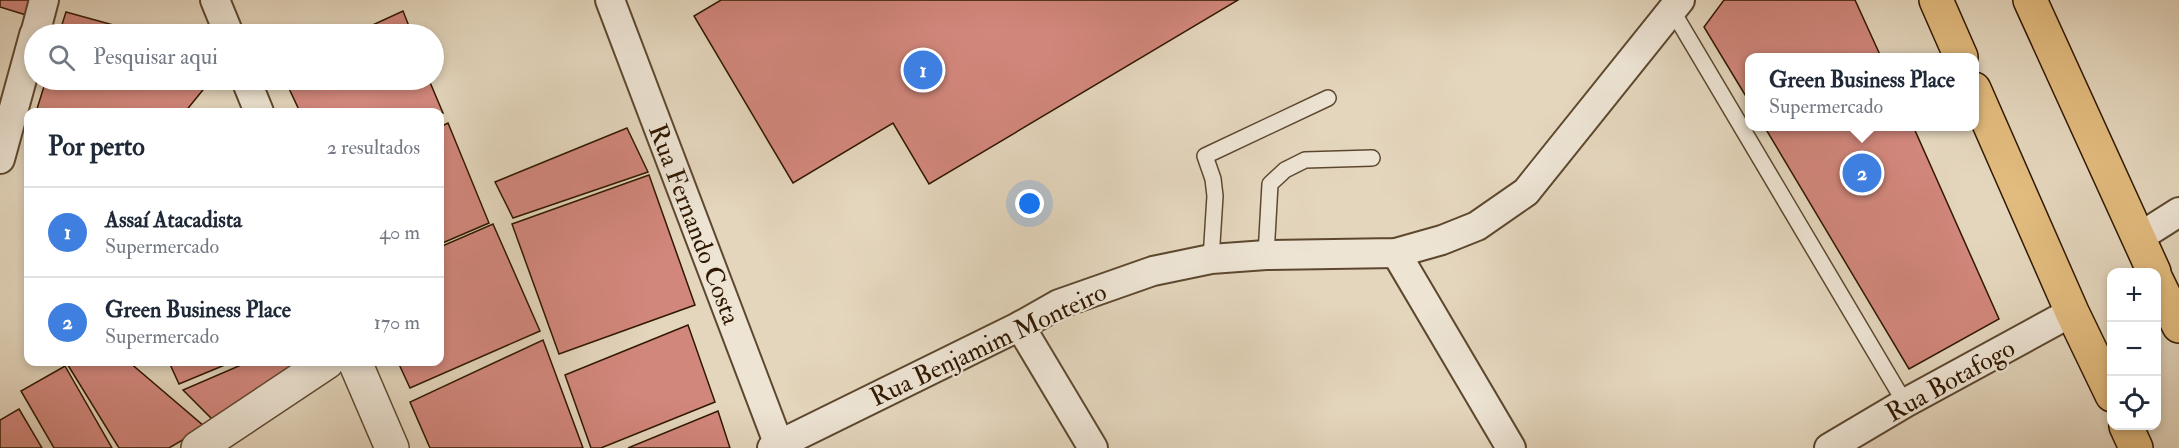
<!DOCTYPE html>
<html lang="pt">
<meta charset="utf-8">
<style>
body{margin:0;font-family:"IM FELL Double Pica",serif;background:#f6f6f7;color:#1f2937}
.controls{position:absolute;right:18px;bottom:18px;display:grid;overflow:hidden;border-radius:12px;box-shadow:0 3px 9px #0003}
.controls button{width:54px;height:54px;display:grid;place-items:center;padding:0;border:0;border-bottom:2px solid #e0e1e3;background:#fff;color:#1f2937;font:30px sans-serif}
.you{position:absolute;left:1030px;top:204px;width:21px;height:21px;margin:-15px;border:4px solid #fff;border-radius:50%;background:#1a73e8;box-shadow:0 0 0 9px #1a73e833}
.badge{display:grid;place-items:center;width:39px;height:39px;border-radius:50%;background:#b45309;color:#fff;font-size:20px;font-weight:700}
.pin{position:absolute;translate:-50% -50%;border:3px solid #fff;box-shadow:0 2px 6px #0006}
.popup{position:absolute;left:1745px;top:53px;width:234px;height:78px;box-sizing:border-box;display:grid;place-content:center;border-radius:12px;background:#fff;filter:drop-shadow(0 2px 4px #0005);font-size:20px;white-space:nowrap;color:#747a83}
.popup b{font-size:22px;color:#1f2937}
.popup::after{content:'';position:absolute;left:50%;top:100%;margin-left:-12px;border:12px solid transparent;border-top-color:#fff}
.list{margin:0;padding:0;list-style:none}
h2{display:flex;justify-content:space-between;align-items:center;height:78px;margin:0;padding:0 24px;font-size:26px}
h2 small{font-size:20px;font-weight:400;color:#747a83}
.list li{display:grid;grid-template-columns:39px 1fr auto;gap:18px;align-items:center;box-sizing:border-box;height:90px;padding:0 24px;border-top:2px solid #e0e1e3}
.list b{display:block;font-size:22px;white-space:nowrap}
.list p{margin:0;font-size:20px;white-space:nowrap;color:#747a83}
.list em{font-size:20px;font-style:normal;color:#747a83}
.icon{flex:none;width:33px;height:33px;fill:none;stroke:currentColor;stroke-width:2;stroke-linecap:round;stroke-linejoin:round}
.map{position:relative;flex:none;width:2179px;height:448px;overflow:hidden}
.search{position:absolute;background:#fff;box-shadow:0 3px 9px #0003;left:24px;top:24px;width:420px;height:66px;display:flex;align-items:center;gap:15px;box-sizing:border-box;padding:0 21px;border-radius:33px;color:#747a83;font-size:22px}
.panel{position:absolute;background:#fff;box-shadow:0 3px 9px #0003;left:24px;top:108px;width:420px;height:258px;border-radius:12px}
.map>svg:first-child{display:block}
.building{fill:#d2877c;stroke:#301800;stroke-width:1.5}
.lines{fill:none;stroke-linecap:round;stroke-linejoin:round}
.service-casing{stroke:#5d482f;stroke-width:18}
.minor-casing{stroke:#5d482f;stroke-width:32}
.tertiary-casing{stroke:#5d482f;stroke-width:36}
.primary-casing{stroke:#301800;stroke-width:36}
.service{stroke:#ede4d4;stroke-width:15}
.minor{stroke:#ede4d4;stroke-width:28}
.tertiary{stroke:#ede4d4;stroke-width:33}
.primary{stroke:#e2bb7e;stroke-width:33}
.labels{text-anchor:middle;stroke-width:4.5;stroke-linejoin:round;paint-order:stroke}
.street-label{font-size:26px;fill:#301800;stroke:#ede4d4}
</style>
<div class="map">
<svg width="2179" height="448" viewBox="0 0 2179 448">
<rect width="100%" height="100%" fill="#e4d6bd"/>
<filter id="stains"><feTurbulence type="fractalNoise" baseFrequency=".00333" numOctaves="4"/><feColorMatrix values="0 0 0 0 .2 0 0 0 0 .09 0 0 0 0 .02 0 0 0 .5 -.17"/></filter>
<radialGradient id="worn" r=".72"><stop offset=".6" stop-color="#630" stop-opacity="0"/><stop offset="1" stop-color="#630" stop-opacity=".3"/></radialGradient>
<!-- building -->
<g class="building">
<polygon points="0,0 30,0 26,15 0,7"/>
<polygon points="721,0 1238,0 929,184 893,123 793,183 694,16"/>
<polygon points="1724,0 1855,0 1881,57 1750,57 1750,103 1704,27"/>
<polygon points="403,11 412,34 353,34"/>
<polygon points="66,12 146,34 59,34"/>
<polygon points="46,80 211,80 185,112 36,112"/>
<polygon points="285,80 429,80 443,113 300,112"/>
<polygon points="448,123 489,223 440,244 440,127"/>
<polygon points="1764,126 1913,126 1999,319 1909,369"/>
<polygon points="627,128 648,172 513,218 495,182"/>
<polygon points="649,175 695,305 559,354 512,224"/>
<polygon points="493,224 540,331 410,388 398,362 440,362 440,247"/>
<polygon points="688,325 715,402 601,448 591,448 565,375"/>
<polygon points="543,340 583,448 430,448 410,402"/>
<polygon points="66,362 129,362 205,427 169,448 119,448"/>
<polygon points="169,362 232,362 179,384"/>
<polygon points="248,362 310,362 212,419 183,390"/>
<polygon points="65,366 112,448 54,448 21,391"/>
<polygon points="19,409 42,448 0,448 0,420"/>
<polygon points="718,411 730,448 628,448"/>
</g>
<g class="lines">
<defs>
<g id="service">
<polyline points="1672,10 1905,403"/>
<polyline points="1266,255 1270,184 1285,170 1305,160 1372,158"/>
<polyline points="1211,259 1215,196 1213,179 1205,156 1328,98"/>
</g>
<g id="minor">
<polyline points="215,0 229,34"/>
<polyline points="610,0 780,448"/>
<polyline points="35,34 44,0"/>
<polyline points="246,80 259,112"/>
<polyline points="0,159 34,35"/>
<polyline points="2138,238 2179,212"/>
<polyline points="1396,253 1511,448"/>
<polyline points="1020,326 1093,448"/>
<polyline points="772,448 1020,326 1059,304 1153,271 1211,259 1266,255 1396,253 1442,240 1477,226 1526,192 1680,0"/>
<polyline points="1829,448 1905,403 2072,312"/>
</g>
<g id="tertiary">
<polyline points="355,362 392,448"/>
<polyline points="198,448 327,362"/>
</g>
<g id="primary">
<polyline points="1936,0 1961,57"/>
<polyline points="2030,0 2154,272"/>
<polyline points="1974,89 2072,312 2112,395"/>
<polyline points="2156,279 2179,326"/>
<polyline points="2126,426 2136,448"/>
</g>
</defs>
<!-- service casing -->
<use href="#service" class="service-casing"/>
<!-- minor casing -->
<use href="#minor" class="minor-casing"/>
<!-- tertiary casing -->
<use href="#tertiary" class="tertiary-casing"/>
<!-- primary casing -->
<use href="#primary" class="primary-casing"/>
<!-- service -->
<use href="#service" class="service"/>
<!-- minor -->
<use href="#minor" class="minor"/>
<!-- tertiary -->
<use href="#tertiary" class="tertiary"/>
<!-- primary -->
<use href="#primary" class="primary"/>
</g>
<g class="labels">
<!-- street labels -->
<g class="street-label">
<text transform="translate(695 224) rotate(69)" y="9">Rua Fernando Costa</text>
<text transform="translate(988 344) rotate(-25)" y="9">Rua Benjamim Monteiro</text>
<text transform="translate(1950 380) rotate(-29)" y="9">Rua Botafogo</text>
</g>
</g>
<rect width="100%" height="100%" filter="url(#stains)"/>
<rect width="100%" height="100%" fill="url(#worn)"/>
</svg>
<div class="controls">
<button>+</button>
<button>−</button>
<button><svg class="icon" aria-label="locate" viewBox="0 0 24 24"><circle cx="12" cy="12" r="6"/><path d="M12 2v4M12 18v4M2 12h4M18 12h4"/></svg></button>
</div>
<div class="you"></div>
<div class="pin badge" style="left:923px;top:70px;background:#3f7fe0">1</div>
<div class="pin badge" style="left:1862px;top:173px;background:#3f7fe0">2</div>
<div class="popup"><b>Green Business Place</b>Supermercado</div>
<div class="search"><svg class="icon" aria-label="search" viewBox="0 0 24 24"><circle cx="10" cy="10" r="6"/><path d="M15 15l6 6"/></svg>Pesquisar aqui</div>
<section class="panel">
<h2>Por perto<small>2 resultados</small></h2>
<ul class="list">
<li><span class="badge" style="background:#3f7fe0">1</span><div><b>Assaí Atacadista</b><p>Supermercado</p></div><em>40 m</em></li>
<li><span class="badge" style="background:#3f7fe0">2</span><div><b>Green Business Place</b><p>Supermercado</p></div><em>170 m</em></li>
</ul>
</section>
</div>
